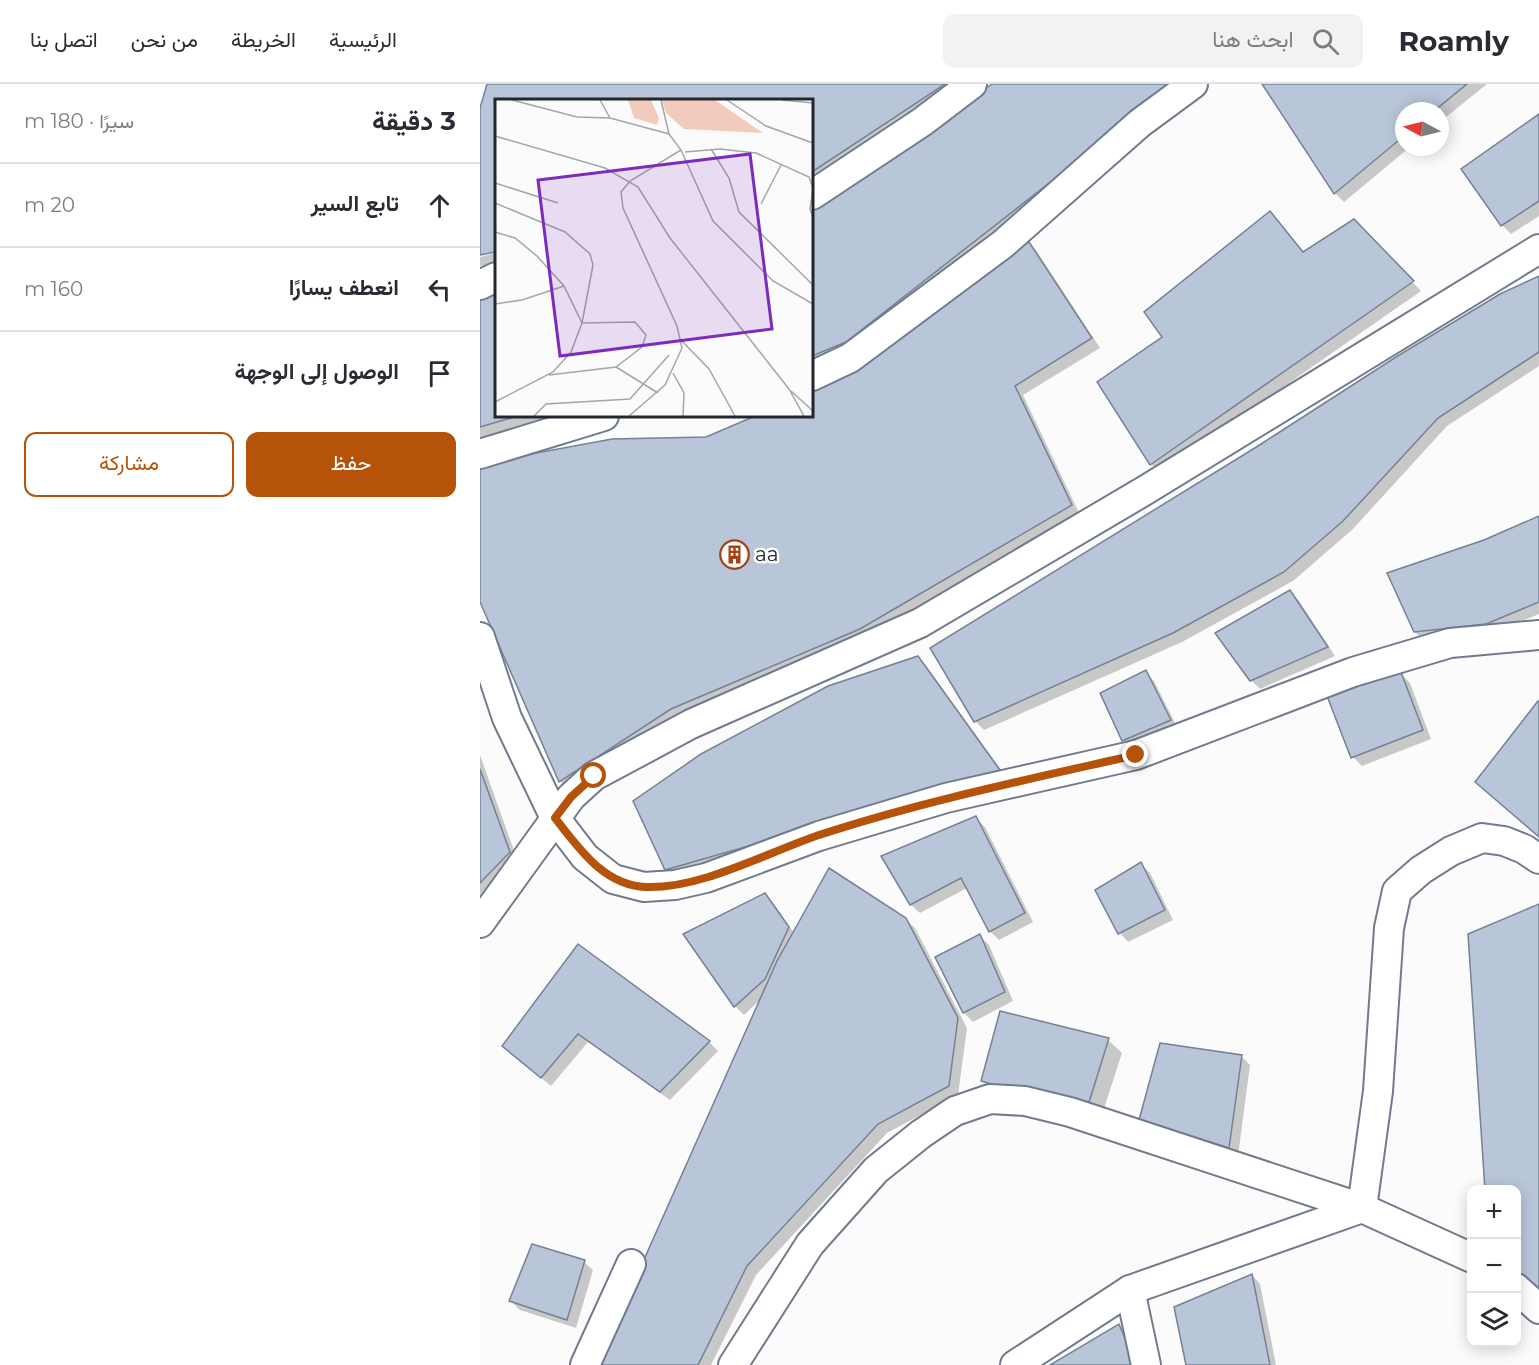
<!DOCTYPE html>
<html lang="ar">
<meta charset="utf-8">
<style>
body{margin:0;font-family:Montserrat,Vazirmatn,sans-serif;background:#f2f2f3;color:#2b2b33;direction:rtl}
.controls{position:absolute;right:18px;bottom:18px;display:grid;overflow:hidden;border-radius:12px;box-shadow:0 3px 15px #0003}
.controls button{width:54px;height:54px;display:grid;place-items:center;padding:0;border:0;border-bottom:2px solid #e1e1e2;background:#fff;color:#2b2b33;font:30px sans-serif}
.compass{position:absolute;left:915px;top:18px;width:54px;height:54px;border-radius:50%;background:#fff;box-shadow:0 3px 15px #0003;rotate:277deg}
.stop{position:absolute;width:18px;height:18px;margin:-14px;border:4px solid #b45309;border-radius:50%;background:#fff}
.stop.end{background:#b45309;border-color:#fff;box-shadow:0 2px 6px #0008}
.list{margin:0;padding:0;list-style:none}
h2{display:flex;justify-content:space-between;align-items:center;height:78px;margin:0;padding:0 24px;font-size:26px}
h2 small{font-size:20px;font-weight:400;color:#7c7c81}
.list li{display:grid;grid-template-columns:39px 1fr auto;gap:18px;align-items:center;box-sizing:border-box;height:84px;padding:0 24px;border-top:2px solid #e1e1e2}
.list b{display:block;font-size:22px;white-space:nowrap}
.list em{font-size:20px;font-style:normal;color:#7c7c81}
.actions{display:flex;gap:12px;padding:18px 24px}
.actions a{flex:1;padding:14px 0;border:2px solid #b45309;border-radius:12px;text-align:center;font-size:21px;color:#b45309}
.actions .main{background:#b45309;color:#fff}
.icon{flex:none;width:33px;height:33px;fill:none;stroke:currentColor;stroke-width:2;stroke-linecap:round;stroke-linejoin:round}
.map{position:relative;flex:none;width:1059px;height:1281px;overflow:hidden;direction:ltr}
header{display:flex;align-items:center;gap:36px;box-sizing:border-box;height:84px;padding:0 30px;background:#fff;border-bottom:2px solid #e1e1e2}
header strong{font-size:28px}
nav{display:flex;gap:33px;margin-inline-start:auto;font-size:21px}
.search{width:420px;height:54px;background:#f2f2f3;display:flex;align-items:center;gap:15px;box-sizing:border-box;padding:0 21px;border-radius:12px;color:#7c7c81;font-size:22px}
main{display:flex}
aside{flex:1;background:#fff}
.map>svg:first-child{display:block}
.shadow{fill:#0003}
.building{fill:#b9c5d9;stroke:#768194;stroke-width:1.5}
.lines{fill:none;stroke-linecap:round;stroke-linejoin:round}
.minor-casing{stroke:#717b8e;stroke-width:32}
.minor{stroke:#fff;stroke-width:28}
.route{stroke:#b45309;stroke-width:8}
.labels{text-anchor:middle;stroke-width:5;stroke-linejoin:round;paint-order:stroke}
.poi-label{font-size:20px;fill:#22272e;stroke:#fff;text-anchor:start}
.inset-road{fill:none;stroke:#a4a6a9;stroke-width:1.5}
.view{fill:#7b2cbf;fill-opacity:0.15;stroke:#7b2cbf;stroke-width:3}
.inset-edge{fill:none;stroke:#22272e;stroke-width:3}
</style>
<header>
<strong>Roamly</strong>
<div class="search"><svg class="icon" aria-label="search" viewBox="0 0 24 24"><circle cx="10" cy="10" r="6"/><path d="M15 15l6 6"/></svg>ابحث هنا</div>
<nav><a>الرئيسية</a><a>الخريطة</a><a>من نحن</a><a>اتصل بنا</a></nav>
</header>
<main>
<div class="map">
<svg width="1059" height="1281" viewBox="0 0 1059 1281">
<rect width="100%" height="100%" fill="#fbfbfb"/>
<!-- shadow -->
<g class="shadow">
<polygon points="9,0 487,0 332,103 332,16 16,16 16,166 0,170 0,29"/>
<polygon points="515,0 707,0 376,266 332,284 332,119"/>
<polygon points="784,0 1007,0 960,38 960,27 924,27 924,63 930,63 864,118 855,109"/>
<polygon points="1059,31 1059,132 1031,150 1022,141 983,85"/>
<polygon points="790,129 824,169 874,137 941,207 680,389 671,380 684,253"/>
<polygon points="547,157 556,166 620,264 543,311 600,431 389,553 89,706 80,697 0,514 0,386 227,355 278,332 332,332 332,308 347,301"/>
<polygon points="16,169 16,178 0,182 0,173"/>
<polygon points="1059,193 1059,282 967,342 872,446 813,497 702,558 504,646 495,637"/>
<polygon points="16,206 16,332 75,332 0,354 0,213"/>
<polygon points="1059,433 1059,530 1015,548 944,557 935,548 1005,458"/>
<polygon points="810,508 819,517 855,572 780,605 771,596"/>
<polygon points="438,574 447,583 530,698 195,794 186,785"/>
<polygon points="665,588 674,597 698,645 652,665 643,656"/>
<polygon points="921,590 930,599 951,655 882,682 873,673"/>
<polygon points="0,671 38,778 0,817"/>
<polygon points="496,734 505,743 553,838 519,856 510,847 487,804 440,829 431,821"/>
<polygon points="661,780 670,789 693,836 648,858 640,849 617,806"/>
<polygon points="285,811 294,820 314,849 425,835 435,844 487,944 478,1011 407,1049 276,1191 231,1281 118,1281 282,914 264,931 255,922 205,851"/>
<polygon points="500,852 509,861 533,917 493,938 484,929 457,874"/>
<polygon points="98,862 229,958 238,967 190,1016 108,958 71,1002 33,971"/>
<polygon points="628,956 642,969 619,1040 516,1010 503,997"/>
<polygon points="761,972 770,981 758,1072 670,1044"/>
<polygon points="104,1178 113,1186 96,1244 40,1226 31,1217"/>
<polygon points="772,1191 780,1200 796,1281 707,1281"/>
</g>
<!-- building -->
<g class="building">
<polygon points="7,0 465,0 332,88 332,16 16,16 16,168 0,171 0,24"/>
<polygon points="512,0 687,0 591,82 366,258 332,272 332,117 416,67"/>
<polygon points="782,0 987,0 954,27 924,27 924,52 854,110"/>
<polygon points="1059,30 1059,117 1021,142 981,85"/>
<polygon points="790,127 823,168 874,135 934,197 670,381 617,298 682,253 664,228"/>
<polygon points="547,155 612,254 535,302 592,421 380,545 191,625 79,698 0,518 0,384 13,377 132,355 226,353 275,332 332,332 332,306"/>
<polygon points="1059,192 1059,268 958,334 863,437 804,488 693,549 494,638 450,564 778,362 916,273 1020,210"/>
<polygon points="16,205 16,332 38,332 0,343 0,211"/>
<polygon points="1059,432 1059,518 1006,540 934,548 907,489 1004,456"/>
<polygon points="810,506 848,563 770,597 735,549"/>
<polygon points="438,572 522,689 185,786 153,717 221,670 348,602"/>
<polygon points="666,586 691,636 642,657 620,609"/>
<polygon points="921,588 943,646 871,674 847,612"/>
<polygon points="1058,617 1059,618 1059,753 995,698"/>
<polygon points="0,685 30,768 0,799"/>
<polygon points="496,732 545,829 509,848 481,794 430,821 401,772"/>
<polygon points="661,778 685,826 638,850 615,806"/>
<polygon points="349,784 426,834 478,934 469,1002 398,1040 267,1182 218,1281 117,1281 297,877"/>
<polygon points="285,809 309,843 285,895 254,923 203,850"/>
<polygon points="1059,820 1059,1207 1036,1186 1036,1106 1005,1106 988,850"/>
<polygon points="500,850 525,908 483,929 455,873"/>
<polygon points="98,860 230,957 180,1008 98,950 61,994 22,962"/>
<polygon points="520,927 629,954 606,1028 501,997"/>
<polygon points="680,959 762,971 749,1064 659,1036"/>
<polygon points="52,1160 105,1176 87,1236 29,1217"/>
<polygon points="772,1190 790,1281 706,1281 694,1223"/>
<polygon points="639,1240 656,1281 570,1281"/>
</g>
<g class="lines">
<defs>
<g id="minor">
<polyline points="332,111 442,38 492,0"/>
<polyline points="0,201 16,193"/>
<polyline points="332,292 370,274 523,160 660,39 713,0"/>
<polyline points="0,370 124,332"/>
<polyline points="0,553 27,634 75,734 105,773 133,795 164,803 195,801 226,794 339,752 466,714 656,671 873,588 970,559 1059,551"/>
<polyline points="0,839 91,713 114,692 211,640 440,539 664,407 1059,165"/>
<polyline points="1036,1204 1059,1225"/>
<polyline points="650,1206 666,1281"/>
<polyline points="105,1281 151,1180"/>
<polyline points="253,1281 330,1160 396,1086 441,1050 475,1027 510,1015 545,1017 590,1028 882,1124 898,1007 909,844 917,807 941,786 971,767 1002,754 1024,757 1044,765 1059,775"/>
<polyline points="535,1281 650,1206 882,1124 992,1174"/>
</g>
</defs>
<!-- minor casing -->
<use href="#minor" class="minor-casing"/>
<!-- minor -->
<use href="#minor" class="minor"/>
</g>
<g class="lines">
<!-- route -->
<path class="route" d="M114 692 91 713 75 734C99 764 123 801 166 803 221 805 286 769 339 751 443 717 550 695 656 671"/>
</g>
<!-- icons -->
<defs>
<symbol id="building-ring" viewBox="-11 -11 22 22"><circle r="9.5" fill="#fff" stroke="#a64114" stroke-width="1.5"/><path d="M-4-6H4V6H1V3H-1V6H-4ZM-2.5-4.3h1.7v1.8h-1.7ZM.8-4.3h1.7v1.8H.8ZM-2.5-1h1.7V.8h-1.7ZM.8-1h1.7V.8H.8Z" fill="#a64114"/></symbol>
</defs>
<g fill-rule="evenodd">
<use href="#building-ring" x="238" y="454" width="33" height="33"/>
</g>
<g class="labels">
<!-- poi labels -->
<g class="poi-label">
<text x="275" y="477">aa</text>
</g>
</g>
<!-- overview -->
<g transform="translate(15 15)">
<rect width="318" height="318" fill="#fbfbfb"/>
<path d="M133 1H156L164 19 162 26 139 19ZM167 1H220L268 34 189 30 171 14Z" fill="#f3cbbc"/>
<path class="inset-road" d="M17 1 82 18 115 19 174 35 186 51 135 82 126 93 128 109 182 227 187 249 170 286 134 317M105 1 115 19M166 1 174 35M232 1 271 27 318 44M287 1 318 4M0 37 110 69 143 88 175 139 294 290 309 317M216 50 234 79 244 113 318 186M186 51 218 122 278 182 318 205M190 53 225 50 261 54 314 78 318 88M0 84 63 104M318 91 315 110 318 118M0 104 70 133 95 155 98 166 87 224 140 223 151 236 147 248 121 268 54 276M266 105 286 66M0 133 20 139 42 157 69 187 87 224 76 253 58 273 0 303M0 205 27 201 69 187M185 240 214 270 240 317M121 268 163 294M178 274 189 294 188 317M296 292 318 312M39 317 51 305 135 300 174 256"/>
<path class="view" d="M255 55 277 230 65 257 43 81Z"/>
<rect width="318" height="318" class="inset-edge"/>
</g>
</svg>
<div class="controls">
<button>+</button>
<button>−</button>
<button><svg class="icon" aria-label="layers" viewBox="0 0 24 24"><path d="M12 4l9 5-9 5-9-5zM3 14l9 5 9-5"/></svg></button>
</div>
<svg class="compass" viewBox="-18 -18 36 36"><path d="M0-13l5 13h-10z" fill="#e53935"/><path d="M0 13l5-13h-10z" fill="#7c7c81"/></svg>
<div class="stop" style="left:114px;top:692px"></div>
<div class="stop end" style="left:656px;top:671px"></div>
</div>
<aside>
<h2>3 دقيقة<small>سيرًا · 180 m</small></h2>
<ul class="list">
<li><svg class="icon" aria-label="ahead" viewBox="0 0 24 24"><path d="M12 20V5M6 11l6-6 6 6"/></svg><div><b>تابع السير</b></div><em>20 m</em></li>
<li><svg class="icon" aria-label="left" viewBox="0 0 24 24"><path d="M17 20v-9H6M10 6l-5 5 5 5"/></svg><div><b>انعطف يسارًا</b></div><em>160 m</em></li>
<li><svg class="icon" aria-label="arrive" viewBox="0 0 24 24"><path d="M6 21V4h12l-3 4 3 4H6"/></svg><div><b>الوصول إلى الوجهة</b></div></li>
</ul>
<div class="actions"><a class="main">حفظ</a><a>مشاركة</a></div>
</aside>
</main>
